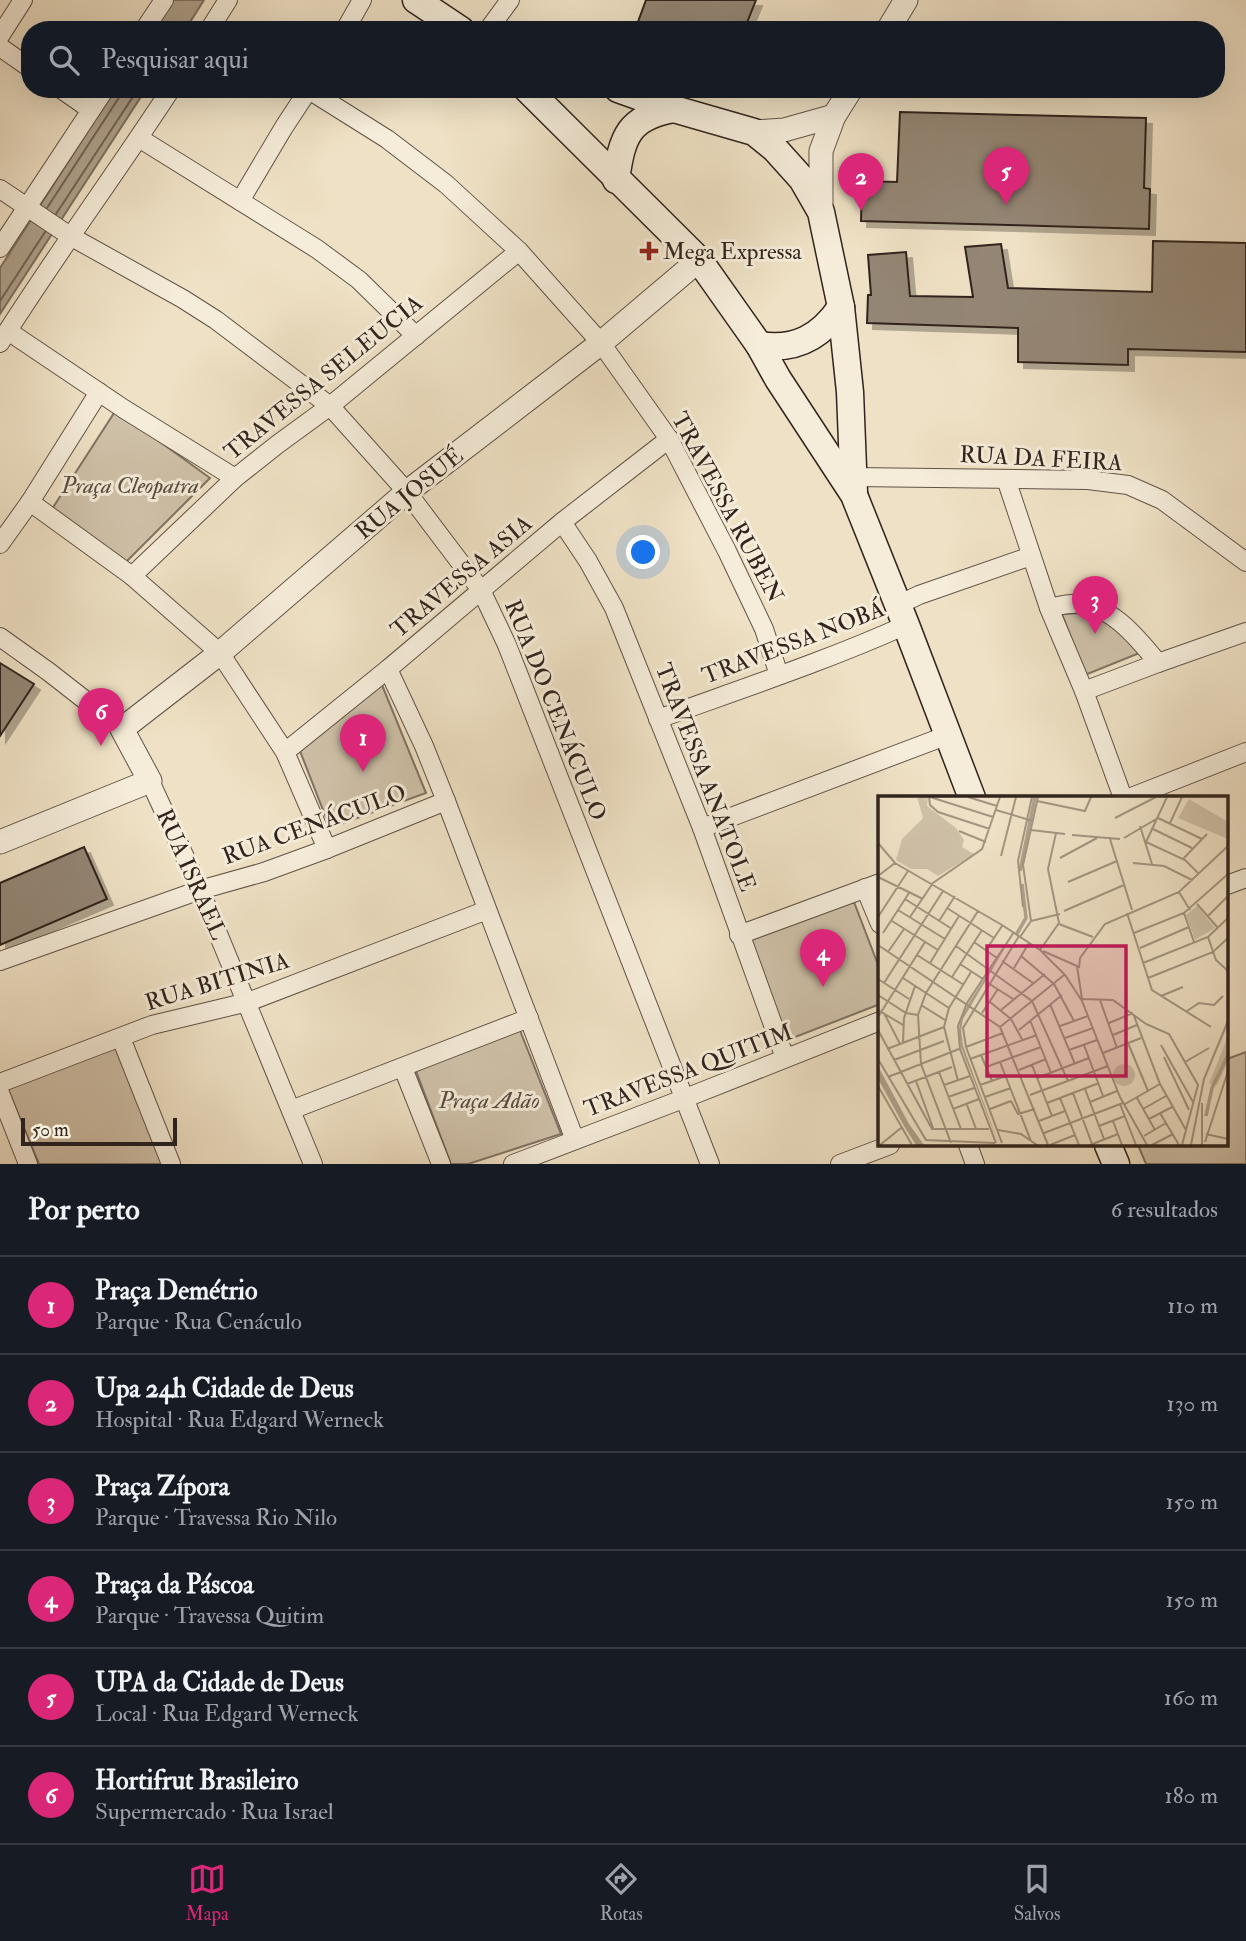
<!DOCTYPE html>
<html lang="pt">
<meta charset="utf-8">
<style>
body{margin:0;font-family:"IM FELL Double Pica",serif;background:#242831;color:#f1f3f6}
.scale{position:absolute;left:21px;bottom:18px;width:156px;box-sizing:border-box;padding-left:7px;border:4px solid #31241e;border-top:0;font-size:19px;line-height:24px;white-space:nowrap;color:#31241e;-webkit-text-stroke:5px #f5ecd9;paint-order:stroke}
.you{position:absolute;left:644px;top:553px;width:24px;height:24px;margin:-18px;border:5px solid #fff;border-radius:50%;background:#1a73e8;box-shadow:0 0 0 10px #1a73e833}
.badge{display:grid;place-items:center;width:46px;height:46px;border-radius:50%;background:#db2777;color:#fff;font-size:23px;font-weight:700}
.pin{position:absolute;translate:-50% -58px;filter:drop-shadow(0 2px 4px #0008)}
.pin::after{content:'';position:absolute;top:37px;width:24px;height:21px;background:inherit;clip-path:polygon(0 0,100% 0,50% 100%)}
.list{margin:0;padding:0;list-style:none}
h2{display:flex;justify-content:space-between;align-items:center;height:91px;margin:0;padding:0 28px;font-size:30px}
h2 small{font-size:23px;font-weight:400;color:#9ea1a6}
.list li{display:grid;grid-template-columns:46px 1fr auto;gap:21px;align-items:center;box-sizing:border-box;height:98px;padding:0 28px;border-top:2px solid #363941}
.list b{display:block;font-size:26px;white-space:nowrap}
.list p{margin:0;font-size:23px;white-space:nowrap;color:#9ea1a6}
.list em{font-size:23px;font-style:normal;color:#9ea1a6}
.icon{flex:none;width:38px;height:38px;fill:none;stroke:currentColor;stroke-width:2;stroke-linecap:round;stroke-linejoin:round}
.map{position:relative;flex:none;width:1246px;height:1164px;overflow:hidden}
.search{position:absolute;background:#171b24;box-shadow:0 7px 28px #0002;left:21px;right:21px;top:21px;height:77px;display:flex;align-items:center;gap:18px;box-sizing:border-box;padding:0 24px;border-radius:28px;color:#9ea1a6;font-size:26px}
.sheet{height:679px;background:#171b24}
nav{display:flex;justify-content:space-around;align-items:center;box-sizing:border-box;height:98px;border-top:2px solid #363941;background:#171b24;font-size:19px;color:#9ea1a6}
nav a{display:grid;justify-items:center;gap:4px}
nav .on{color:#db2777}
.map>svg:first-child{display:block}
.green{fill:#cfc1a9;stroke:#807264;stroke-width:2}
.water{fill:#aea18c;stroke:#7c6f60;stroke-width:2}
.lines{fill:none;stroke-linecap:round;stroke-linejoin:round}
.shore{stroke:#706255;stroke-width:2}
.building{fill:#948675;stroke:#31241e;stroke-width:2;filter:url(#shadow)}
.minor-casing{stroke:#605348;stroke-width:20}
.tertiary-casing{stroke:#605348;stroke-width:25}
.secondary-casing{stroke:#31241e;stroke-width:29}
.minor{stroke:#f5ecd9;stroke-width:18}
.tertiary{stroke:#f5ecd9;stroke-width:23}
.secondary{stroke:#f5ecd9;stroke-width:26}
.poi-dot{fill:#8f2418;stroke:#f5ecd9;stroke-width:2.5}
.labels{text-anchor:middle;stroke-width:6;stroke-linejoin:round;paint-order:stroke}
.poi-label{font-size:23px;fill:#31241e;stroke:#f5ecd9;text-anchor:start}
.street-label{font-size:23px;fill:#31241e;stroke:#f5ecd9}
.park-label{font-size:23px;font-style:italic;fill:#584b41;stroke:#f5ecd9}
.inset-river{fill:none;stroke:#aea18c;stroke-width:3.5}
.inset-road{fill:none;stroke:#a39582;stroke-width:2}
.view{fill:#c2185b;fill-opacity:0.15;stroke:#c2185b;stroke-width:3.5}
.inset-edge{fill:none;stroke:#31241e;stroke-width:3.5}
</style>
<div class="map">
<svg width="1246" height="1164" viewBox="0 0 1246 1164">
<defs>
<filter id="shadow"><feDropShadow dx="6" dy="6" stdDeviation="0" flood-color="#0004"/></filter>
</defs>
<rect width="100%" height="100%" fill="#efe1c5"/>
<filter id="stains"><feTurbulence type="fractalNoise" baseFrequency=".00286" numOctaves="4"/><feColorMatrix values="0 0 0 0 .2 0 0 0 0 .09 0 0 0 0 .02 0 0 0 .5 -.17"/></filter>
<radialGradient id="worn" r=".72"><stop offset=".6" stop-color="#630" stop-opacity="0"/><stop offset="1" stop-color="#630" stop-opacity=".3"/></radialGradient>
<!-- green -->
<g class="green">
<polygon points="116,410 210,478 126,562 52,509"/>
<polygon points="1081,613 1100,617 1142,652 1085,675 1062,614"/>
<polygon points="382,685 426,793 330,828 300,751"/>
<polygon points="854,902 880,970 880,1004 785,1041 749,938"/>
<polygon points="519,1028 561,1134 468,1164 451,1164 416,1071"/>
<polygon points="119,1043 166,1164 39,1164 6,1085"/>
<polygon points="1246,1052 1246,1164 1146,1164 1138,1145 1227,1145 1227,1059"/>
</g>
<!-- water -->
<g class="water">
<polygon points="173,0 204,0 185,30 154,30"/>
<polygon points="115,89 146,89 0,314 0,268"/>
</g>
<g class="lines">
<!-- shore -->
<g class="shore">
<polyline points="47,208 120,96 121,89"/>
<polyline points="56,214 138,89"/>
<polyline points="0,301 45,232"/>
</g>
</g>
<!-- building -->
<g class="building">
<polygon points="646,0 756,0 744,30 635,30"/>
<polygon points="900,112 1146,118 1144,188 1150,189 1149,229 861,221 862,181 897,182"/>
<polygon points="1153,241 1246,243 1246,352 1128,349 1128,365 1018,362 1018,328 867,323 868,295 871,295 868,255 906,252 910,296 973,297 965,247 1001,244 1008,288 1152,292"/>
<polygon points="0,663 34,684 0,736"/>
<polygon points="84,847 107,899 0,945 0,883"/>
</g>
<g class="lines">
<defs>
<g id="minor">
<polyline points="144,30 164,0"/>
<polyline points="209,30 228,0"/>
<polyline points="345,30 362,0"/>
<polyline points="488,30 510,0"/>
<polyline points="0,36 23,0"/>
<polyline points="0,47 30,68"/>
<polyline points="61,89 91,110"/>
<polyline points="309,90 387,139 446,184 519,251 601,343 669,439 727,551 764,629 779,675"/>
<polyline points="139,138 317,249 359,280 416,336"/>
<polyline points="0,189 70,236 183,299 216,320 330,406 407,492 481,590 507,645 710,1164"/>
<polyline points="240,201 284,127 309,89"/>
<polyline points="0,248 105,89"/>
<polyline points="8,331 124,409 235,478"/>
<path d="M0 343C54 257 115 175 171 89"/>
<polyline points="853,477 1088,480 1128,485 1162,500 1246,562"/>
<polyline points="1006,479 1049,608 1084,691 1123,798"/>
<polyline points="30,502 132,576 220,653 285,752 327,849"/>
<polyline points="562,522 588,561 614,608 702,828 785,1058"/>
<polyline points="0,544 30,502 99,392"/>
<polyline points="132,576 235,478 278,444 330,406 519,251"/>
<polyline points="898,605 919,595 1031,556"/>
<path d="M1049 608C1056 607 1063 604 1071 604 1108 601 1137 637 1158 663"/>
<polyline points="0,637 49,672 122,729"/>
<polyline points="388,669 424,746 446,801 575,1140"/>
<polyline points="1084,691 1158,663 1246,632"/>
<path d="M658 719C741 689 826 661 906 625"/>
<polyline points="285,752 388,669 562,522 669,439"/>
<polyline points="150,781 200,890 313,1164"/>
<polyline points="1129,798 1246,752"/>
<polyline points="702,828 948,735"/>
<polyline points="1227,885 1246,878"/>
<polyline points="865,888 880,924"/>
<polyline points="739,935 880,883"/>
<polyline points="0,961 200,890 264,872 327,849 446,801"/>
<polyline points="121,1038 171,1164"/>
<polyline points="403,1068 441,1164"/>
<polyline points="0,1083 152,1025 248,1002 487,910"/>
<polyline points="0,1093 28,1164"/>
<polyline points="291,1110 529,1018"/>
<polyline points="968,1145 975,1164"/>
<polyline points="513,1164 683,1099 880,1021"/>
<polyline points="840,1164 890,1145"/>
</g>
<g id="tertiary">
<polyline points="888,30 906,0"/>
<polyline points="754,132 784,130 834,116"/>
<polyline points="821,212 821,151 834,116 851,89"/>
<polyline points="0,842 150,781 122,729 220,653 407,492 601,343 699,260"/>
</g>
<g id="secondary">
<polyline points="416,0 461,30"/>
<polyline points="527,89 699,260 759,345 778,379 854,495 906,625 972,798"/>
<polyline points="618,89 674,109 754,132 775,149 802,179 821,212 841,307 850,392 854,493"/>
<path d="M616 180C622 137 628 117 674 109"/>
<path d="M759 345C795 351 821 337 841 307"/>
<polyline points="1108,1145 1116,1164"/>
</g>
</defs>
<!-- minor casing -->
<use href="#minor" class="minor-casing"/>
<!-- tertiary casing -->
<use href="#tertiary" class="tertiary-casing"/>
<!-- secondary casing -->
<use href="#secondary" class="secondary-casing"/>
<!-- minor -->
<use href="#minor" class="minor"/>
<!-- tertiary -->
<use href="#tertiary" class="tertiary"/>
<!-- secondary -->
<use href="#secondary" class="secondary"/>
</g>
<!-- markers -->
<path class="poi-dot" d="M645.5 240.5h7v7h7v7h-7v7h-7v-7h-7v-7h7z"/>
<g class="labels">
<!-- poi labels -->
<g class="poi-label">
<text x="663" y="259">Mega Expressa</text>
</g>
<!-- street labels -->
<g class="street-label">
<text transform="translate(323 377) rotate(-39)" y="8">TRAVESSA SELEUCIA</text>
<text transform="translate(1041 458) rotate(3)" y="8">RUA DA FEIRA</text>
<text transform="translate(409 493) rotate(-39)" y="8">RUA JOSUÉ</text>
<text transform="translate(728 507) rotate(62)" y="8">TRAVESSA RUBEN</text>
<text transform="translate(461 576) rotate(-40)" y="8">TRAVESSA ASIA</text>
<text transform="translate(793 642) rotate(-21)" y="8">TRAVESSA NOBÁ</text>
<text transform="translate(556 710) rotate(68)" y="8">RUA DO CENÁCULO</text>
<text transform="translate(706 777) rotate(69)" y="8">TRAVESSA ANATOLE</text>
<text transform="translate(314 824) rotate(-20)" y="8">RUA CENÁCULO</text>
<text transform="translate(192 874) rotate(66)" y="8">RUA ISRAEL</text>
<text transform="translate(217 981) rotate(-17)" y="8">RUA BITINIA</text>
<text transform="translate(688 1070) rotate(-21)" y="8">TRAVESSA QUITIM</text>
</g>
<!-- park labels -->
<g class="park-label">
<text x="130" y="493">Praça Cleopatra</text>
<text x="489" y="1108">Praça Adão</text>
</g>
</g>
<!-- overview -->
<g transform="translate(878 796)">
<rect width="350" height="350" fill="#efe1c5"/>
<path d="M39 1H50L49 10 78 32 86 44 84 51 96 58 60 80 49 73H33L18 64 24 43 45 22ZM311 3 350 26V43L300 22ZM319 110 337 132 317 144 308 119ZM350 240V266L339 289 331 288ZM235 279a11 11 0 1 1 22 0a11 11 0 1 1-22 0Z" fill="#cfc1a9"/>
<path d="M134 140 85 223 83 234 85 250 121 349 83 251 81 234 83 222 91 207ZM0 270 31 328 46 349H38L26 330 0 283Z" fill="#aea18c"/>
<path class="inset-river" d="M142 75 157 1M138 139 148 122 144 88M328 320 334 292 350 259"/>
<path class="inset-road" d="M51 1 52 9 60 16 112 33M52 1 115 21M90 1 119 10M289 1 268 46 307 64 321 78M159 5 207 15 213 1M118 14 155 25M237 22 278 1M280 22 324 43M292 27 304 1M262 30 274 68M275 33 314 52M153 34 187 38M81 35 108 46M178 37 170 73 181 127M194 39 242 43M246 42 280 22M232 43 254 114M0 47 17 67 124 129 162 154 187 179 204 205 242 301 269 349M123 60 138 1M182 62 219 42M305 63 329 38M255 67 286 70 314 84M0 80 17 67M0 81 45 103M190 86 239 65M301 96 312 114M27 103 74 133M319 108 340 132M145 111 140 65 154 1M69 112 116 142M20 114 67 143M186 115 246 89M249 117 274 194 333 231M306 117 316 146M330 120 350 100M0 121 30 75M32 121 55 87 104 53 122 1M14 125 60 154M61 125 77 100M153 125 182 118M181 128 215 141M5 137 31 97M256 137 306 117 350 78M142 141 153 125 145 69 160 1M330 141 338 164 350 175M96 146 119 162M0 149 122 231 170 349M78 150 154 205 190 285M262 152 311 131M108 154 124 130M162 154 181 127M165 155 199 170 204 203M10 156 26 133M39 159 86 189M143 160 176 188 196 225M124 165 155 187M52 167 81 120M265 167 330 141 350 122M82 168 105 183M136 172 151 147M201 172 202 162 227 128 301 96 350 50M74 181 104 134M25 182 71 212M270 182 335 156 350 142M0 183 31 203M6 187 65 95M110 187 135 203M0 199 28 217 40 219M283 200 305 191M204 203 235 204 268 228 291 238 320 289 304 349M222 204 239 252M112 206 133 223 145 245M172 208 197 268M43 209 67 224M0 214 25 229M123 214 167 178M309 215 321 207 336 209 345 200M6 217 22 248M104 217 120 193M256 220 282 288 308 334M0 221 47 146M152 224 173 277M231 227 255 217M182 230 210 220M122 231 186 179M0 234 54 333H111M141 234 184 199M235 239 259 229M187 242 215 232M25 247 26 222 37 190M250 247 270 295M206 249 225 300M283 249 315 306M88 251 125 237M9 253 66 231M191 254 219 244M225 257 263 242M103 259 114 285M286 261 311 314M0 263 48 344 117 347M92 263 159 239M16 264 66 245M122 266 153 345M307 266 331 252M154 269 174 320M108 271 163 251M141 274 168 263M61 276 83 333M10 281 81 253M159 282 211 262M38 285 55 332M80 285 66 231 71 212 93 176M29 288 74 271M66 289 92 280M102 289 128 280M0 290 34 349M207 293 226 343M195 297 214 348M152 299 230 270M70 301 96 292M107 301 133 292M182 302 201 349M259 302 277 334M133 305 140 318 157 313M212 306 239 295M169 307 221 287M324 307V349M242 308 258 349M247 308 282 288M89 309 98 333M75 313 101 303M112 313 133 305M265 313 288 300M282 317 301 349M271 323 294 311M161 325 187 315M235 325 244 349M221 330 247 320M120 334 143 338 159 349M166 337 245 307M328 338 350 343M266 340 288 327M327 346 350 275M73 347 43 268 40 219 48 197 100 115M118 347 82 253 80 230 89 207 136 136M124 347 88 251 85 232 141 140M2 349 23 332M172 349 197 339M212 349 240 338M274 349 295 338M313 349 326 283 350 225"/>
<path class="view" d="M109 150H248V280H109Z"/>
<rect width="350" height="350" class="inset-edge"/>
</g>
<rect width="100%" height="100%" filter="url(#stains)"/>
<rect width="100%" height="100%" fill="url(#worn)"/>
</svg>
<div class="scale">50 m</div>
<div class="you"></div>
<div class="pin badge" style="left:363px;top:772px">1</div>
<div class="pin badge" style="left:861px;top:211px">2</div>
<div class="pin badge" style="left:1095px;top:634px">3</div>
<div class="pin badge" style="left:823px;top:987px">4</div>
<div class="pin badge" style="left:1006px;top:205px">5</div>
<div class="pin badge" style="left:101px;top:746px">6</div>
<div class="search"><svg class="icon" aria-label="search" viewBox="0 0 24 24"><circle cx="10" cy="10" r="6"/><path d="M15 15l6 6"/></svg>Pesquisar aqui</div>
</div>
<section class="sheet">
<h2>Por perto<small>6 resultados</small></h2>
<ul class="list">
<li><span class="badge">1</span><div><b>Praça Demétrio</b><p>Parque · Rua Cenáculo</p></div><em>110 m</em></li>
<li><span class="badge">2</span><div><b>Upa 24h Cidade de Deus</b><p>Hospital · Rua Edgard Werneck</p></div><em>130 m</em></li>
<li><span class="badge">3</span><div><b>Praça Zípora</b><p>Parque · Travessa Rio Nilo</p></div><em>150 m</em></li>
<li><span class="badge">4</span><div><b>Praça da Páscoa</b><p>Parque · Travessa Quitim</p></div><em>150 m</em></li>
<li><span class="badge">5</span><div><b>UPA da Cidade de Deus</b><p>Local · Rua Edgard Werneck</p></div><em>160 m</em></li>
<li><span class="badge">6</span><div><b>Hortifrut Brasileiro</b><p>Supermercado · Rua Israel</p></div><em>180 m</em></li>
</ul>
</section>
<nav>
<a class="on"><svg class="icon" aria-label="map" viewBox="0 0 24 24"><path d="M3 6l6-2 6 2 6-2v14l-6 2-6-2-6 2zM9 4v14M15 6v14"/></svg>Mapa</a>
<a><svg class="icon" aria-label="directions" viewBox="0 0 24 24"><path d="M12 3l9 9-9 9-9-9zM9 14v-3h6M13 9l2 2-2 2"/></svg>Rotas</a>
<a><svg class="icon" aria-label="saved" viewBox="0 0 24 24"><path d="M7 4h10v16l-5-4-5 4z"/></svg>Salvos</a>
</nav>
